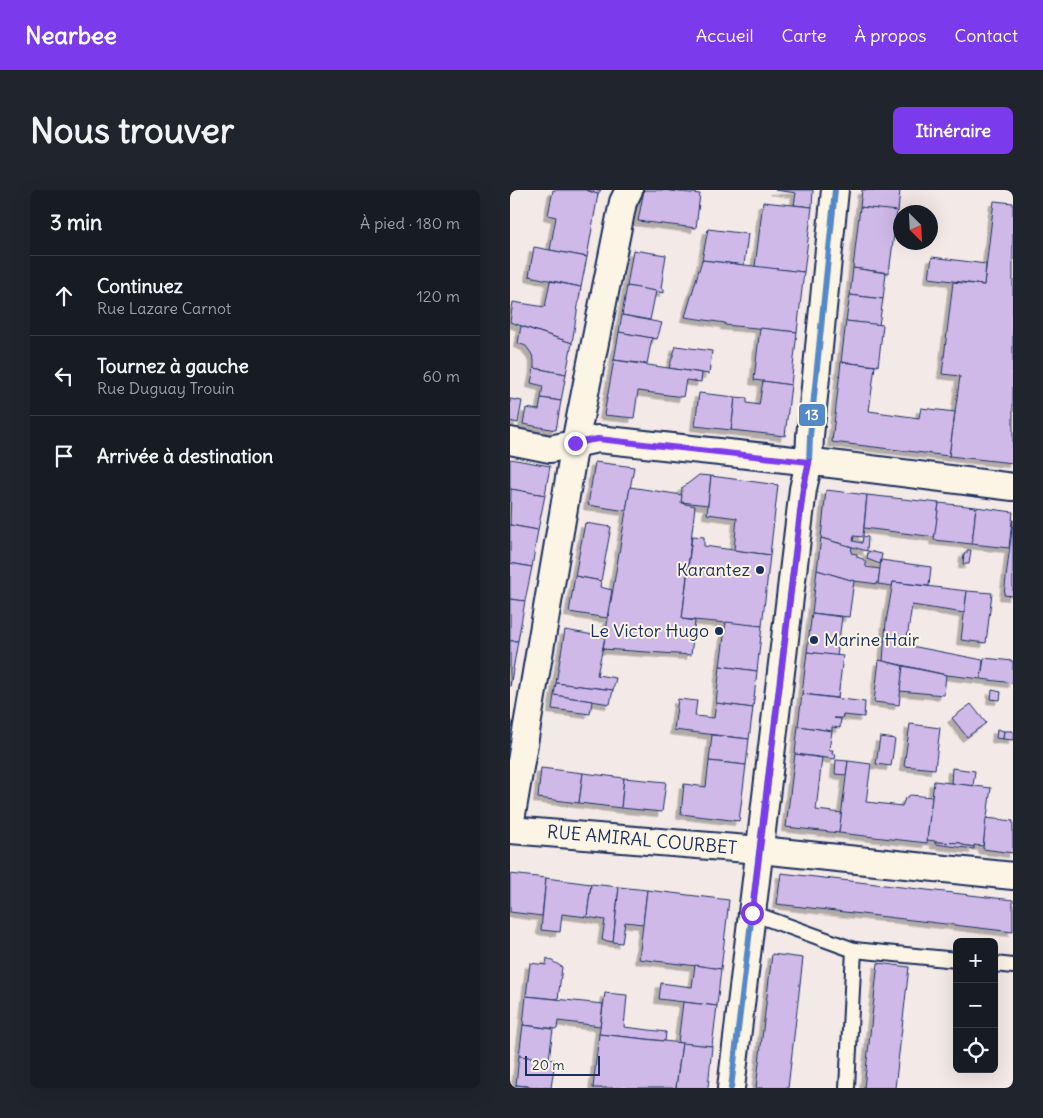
<!DOCTYPE html>
<html lang="fr">
<meta charset="utf-8">
<style>
body{margin:0;font-family:Delius,sans-serif;background:#20242c;color:#f1f3f6}
.controls{position:absolute;right:15px;bottom:15px;display:grid;overflow:hidden;border-radius:8px;box-shadow:0 5px 20px #0002}
.controls button{width:45px;height:45px;display:grid;place-items:center;padding:0;border:0;border-bottom:1px solid #363941;background:#171b24;color:#f1f3f6;font:25px sans-serif}
.compass{position:absolute;left:383px;top:15px;width:45px;height:45px;border-radius:50%;background:#171b24;box-shadow:0 5px 20px #0002;rotate:156deg}
.scale{position:absolute;left:15px;bottom:12px;width:75px;box-sizing:border-box;padding-left:5px;border:2px solid #1b2f5e;border-top:0;font-size:14px;line-height:18px;white-space:nowrap;color:#1b2f5e;-webkit-text-stroke:4px #fcf5e5;paint-order:stroke}
.stop{position:absolute;width:15px;height:15px;margin:-11px;border:4px solid #7c3aed;border-radius:50%;background:#fff}
.stop.end{background:#7c3aed;border-color:#fff;box-shadow:0 1px 5px #0008}
.list{margin:0;padding:0;list-style:none}
h2{display:flex;justify-content:space-between;align-items:center;height:65px;margin:0;padding:0 20px;font-size:21px}
h2 small{font-size:16px;font-weight:400;color:#9ea1a6}
.list li{display:grid;grid-template-columns:32px 1fr auto;gap:15px;align-items:center;box-sizing:border-box;height:80px;padding:0 20px;border-top:1px solid #363941}
.list b{display:block;font-size:19px;white-space:nowrap}
.list p{margin:0;font-size:16px;white-space:nowrap;color:#9ea1a6}
.list em{font-size:16px;font-style:normal;color:#9ea1a6}
.icon{flex:none;width:28px;height:28px;fill:none;stroke:currentColor;stroke-width:2;stroke-linecap:round;stroke-linejoin:round}
.map{position:relative;flex:none;width:503px;height:898px;overflow:hidden;border-radius:8px}
header{display:flex;align-items:center;gap:30px;box-sizing:border-box;height:70px;padding:0 25px;background:#7c3aed;color:#fff}
header strong{font-size:24px}
nav{display:flex;gap:28px;margin-inline-start:auto;font-size:18px}
.intro{display:flex;align-items:center;justify-content:space-between;box-sizing:border-box;height:120px;padding:0 30px}
h1{margin:0;font-size:35px}
.button{padding:12px 22px;border-radius:8px;background:#7c3aed;color:#fff;font-size:18px;font-weight:700}
main{display:flex;gap:30px;padding:0 30px}
aside{flex:1;background:#171b24;border-radius:8px;box-shadow:0 5px 20px #0002}
.map>svg:first-child{display:block}
.building{fill:#cfb9e9;stroke:#1b2f5e;fill-rule:evenodd;filter:url(#shadow)}
.lines{fill:none;stroke-linecap:round;stroke-linejoin:round}
.service-casing{stroke:#1b2f5e;stroke-width:18}
.minor-casing{stroke:#1b2f5e;stroke-width:30}
.service{stroke:#fcf5e5;stroke-width:14}
.minor{stroke:#fcf5e5;stroke-width:26}
.bus-1-casing{stroke:#fcf5e5;stroke-width:10}
.bus-1{stroke:#5488c7;stroke-width:6}
.route{stroke:#7c3aed;stroke-width:6}
.poi-dot{fill:#1b2f5e;stroke:#fcf5e5;stroke-width:2}
.labels{text-anchor:middle;stroke-width:4;stroke-linejoin:round;paint-order:stroke}
.poi-label{font-size:18px;fill:#1b2f5e;stroke:#fcf5e5;text-anchor:end}
.street-label{font-size:18px;fill:#1b2f5e;stroke:#fcf5e5}
.line-badge{stroke:#fcf5e5;stroke-width:2}
.badge-label{font-size:14px;text-anchor:middle;font-weight:bold;fill:#fff}
</style>
<header>
<strong>Nearbee</strong>
<nav><a>Accueil</a><a>Carte</a><a>À propos</a><a>Contact</a></nav>
</header>
<div class="intro"><h1>Nous trouver</h1><a class="button">Itinéraire</a></div>
<main>
<aside>
<h2>3 min<small>À pied · 180 m</small></h2>
<ul class="list">
<li><svg class="icon" aria-label="ahead" viewBox="0 0 24 24"><path d="M12 20V5M6 11l6-6 6 6"/></svg><div><b>Continuez</b><p>Rue Lazare Carnot</p></div><em>120 m</em></li>
<li><svg class="icon" aria-label="left" viewBox="0 0 24 24"><path d="M17 20v-9H6M10 6l-5 5 5 5"/></svg><div><b>Tournez à gauche</b><p>Rue Duguay Trouin</p></div><em>60 m</em></li>
<li><svg class="icon" aria-label="arrive" viewBox="0 0 24 24"><path d="M6 21V4h12l-3 4 3 4H6"/></svg><div><b>Arrivée à destination</b></div></li>
</ul>
</aside>
<div class="map">
<svg width="503" height="898" viewBox="0 0 503 898">
<defs>
<filter id="shadow"><feDropShadow dx="-4.5" dy="4.5" stdDeviation="0" flood-color="#0004"/></filter>
</defs>
<rect width="100%" height="100%" fill="#f3e9e6"/>
<filter id="ink" filterUnits="userSpaceOnUse"><feTurbulence type="fractalNoise" baseFrequency=".02" numOctaves="2"/><feDisplacementMap in="SourceGraphic" scale="10" xChannelSelector="R" yChannelSelector="G"/><feConvolveMatrix kernelMatrix="1 2 1 2 8 2 1 2 1" color-interpolation-filters="sRGB"/></filter>
<g filter="url(#ink)">
<!-- building -->
<g class="building">
<polygon points="43,0 76,0 88,4 77,67 40,60 46,27 38,25"/>
<polygon points="76,0 91,0 88,4"/>
<polygon points="134,0 153,0 190,4 186,38 128,31"/>
<polygon points="153,0 174,0 172,2"/>
<polygon points="265,0 303,0 302,17 284,15 286,3"/>
<polygon points="352,0 390,0 388,22 350,17"/>
<polygon points="484,11 503,13 503,273 439,266 450,186 432,184 443,92 474,95"/>
<polygon points="253,12 302,17 294,82 245,77"/>
<polygon points="350,17 387,21 379,83 343,78"/>
<polygon points="198,39 238,44 234,75 192,70"/>
<polygon points="24,57 77,67 71,97 19,86"/>
<polygon points="123,60 156,65 151,98 154,99 154,103 117,96"/>
<polygon points="422,67 476,74 474,95 419,88"/>
<polygon points="192,70 294,82 287,142 215,135 215,133 175,127"/>
<polygon points="343,78 376,83 373,109 340,105"/>
<polygon points="40,91 71,97 62,153 0,132 3,112 35,117"/>
<polygon points="117,96 146,101 140,130 112,125"/>
<polygon points="340,105 373,109 369,135 336,131"/>
<polygon points="112,125 152,133 147,149 109,142"/>
<polygon points="336,131 373,135 368,176 331,172"/>
<polygon points="11,136 62,153 56,184 24,178 24,170 21,163 16,156 8,153"/>
<polygon points="250,138 287,142 281,195 244,190"/>
<polygon points="109,142 142,148 137,174 104,170"/>
<polygon points="166,156 202,161 199,184 159,178"/>
<polygon points="104,170 192,183 191,192 176,190 173,207 128,201 124,228 94,225"/>
<polygon points="331,172 365,176 359,221 409,228 411,218 445,222 439,266 322,252"/>
<polygon points="24,178 56,184 51,211 31,208 33,196 21,193"/>
<polygon points="253,191 281,195 275,246 221,240 225,207 237,208 237,213 249,215"/>
<polygon points="189,203 225,207 221,240 185,236"/>
<polygon points="31,208 51,211 46,240 13,234 16,218 29,220"/>
<polygon points="0,209 12,211 8,233 0,231"/>
<polygon points="0,269 40,276 35,305 0,299"/>
<polygon points="85,272 124,277 116,321 78,315"/>
<polygon points="189,285 201,286 198,315 171,312 172,298"/>
<polygon points="201,286 268,295 260,365 224,360 227,328 197,324"/>
<polygon points="120,297 172,305 171,313 185,316 172,429 185,431 181,465 93,459"/>
<polygon points="1,299 35,305 28,340 0,335"/>
<path d="M316 300 357 305 353 346 358 347 357 361 311 348ZM344 346 353 347 352 353 343 351Z"/>
<polygon points="357,305 429,313 425,347 354,338"/>
<polygon points="429,313 466,317 462,354 424,350"/>
<polygon points="466,317 503,322 499,358 462,354"/>
<polygon points="503,330 503,406 494,405"/>
<polygon points="75,333 101,337 91,391 65,386"/>
<polygon points="0,335 28,340 22,377 0,373"/>
<polygon points="182,346 194,347 194,356 260,365 252,436 172,429"/>
<polygon points="311,348 342,357 341,363 347,364 347,367 353,369 356,373 356,377 370,379 368,394 344,391 307,380"/>
<polygon points="457,360 461,360 459,374 453,374 454,363 457,363"/>
<polygon points="358,361 372,364 370,374 357,369"/>
<polygon points="371,370 421,377 419,396 383,392 382,396 368,394"/>
<polygon points="0,373 22,377 15,411 0,409"/>
<polygon points="307,380 344,391 339,427 302,423"/>
<polygon points="65,386 91,391 90,397 102,400 97,428 59,422"/>
<polygon points="383,392 457,401 454,423 402,415 396,455 473,470 471,489 437,485 373,471 376,432"/>
<polygon points="457,401 482,403 476,453 451,450"/>
<polygon points="0,409 15,411 8,451 0,451"/>
<polygon points="302,423 332,427 327,466 297,462"/>
<polygon points="216,432 252,436 247,481 210,476"/>
<polygon points="55,440 95,447 87,485 106,488 103,500 46,493"/>
<polygon points="0,451 8,451 0,497"/>
<polygon points="297,462 333,466 328,508 292,504"/>
<polygon points="474,468 503,471 503,493 471,489"/>
<polygon points="369,470 393,476 389,515 364,512"/>
<polygon points="210,476 247,481 243,518 206,513"/>
<polygon points="393,476 436,485 434,505 390,501"/>
<polygon points="46,493 103,500 100,514 44,505"/>
<polygon points="482,500 491,502 490,510 481,509"/>
<polygon points="292,504 355,512 354,527 333,525 332,528 324,528 331,529 330,538 322,537 322,541 288,536"/>
<polygon points="44,505 82,511 80,524 42,519"/>
<polygon points="168,509 187,511 185,526 204,528 206,513 243,518 239,549 164,540"/>
<polygon points="461,514 476,533 457,547 442,528"/>
<polygon points="400,534 430,538 425,579 394,576"/>
<polygon points="288,536 322,541 319,560 323,560 322,564 326,564 325,569 285,564"/>
<polygon points="487,539 494,541 493,549 486,548"/>
<polygon points="494,541 503,541 503,550 493,549"/>
<polygon points="202,545 239,549 236,575 199,571"/>
<polygon points="370,547 385,549 381,576 366,574"/>
<polygon points="285,564 312,568 306,620 332,623 329,643 276,637"/>
<polygon points="326,570 338,571 336,585 325,584"/>
<polygon points="199,571 236,575 229,631 171,624 174,594 196,597"/>
<polygon points="338,571 361,574 356,612 392,616 395,609 400,605 422,607 417,653 329,643"/>
<polygon points="31,578 73,583 69,613 28,608"/>
<polygon points="442,578 465,581 463,596 441,593"/>
<polygon points="73,583 114,588 111,618 69,613"/>
<polygon points="114,588 156,592 152,622 111,618"/>
<polygon points="424,591 481,598 473,656 464,655 464,657 452,655 451,653 425,652 425,651 417,650"/>
<polygon points="476,628 503,631 503,663 473,659"/>
<polygon points="425,652 451,653 452,655 464,657 464,659 425,654"/>
<polygon points="271,683 503,710 503,742 267,714"/>
<polygon points="0,684 36,688 32,726 0,722"/>
<polygon points="36,688 81,694 77,727 52,724 50,742 31,740"/>
<polygon points="81,694 109,697 103,752 92,750 95,730 77,727"/>
<polygon points="109,697 137,700 133,734 115,732 112,753 103,752"/>
<polygon points="137,700 219,710 211,779 129,769"/>
<polygon points="262,764 293,768 278,898 246,898"/>
<polygon points="37,768 52,777 48,809 16,806 20,773 36,775"/>
<polygon points="368,773 399,777 385,898 354,898"/>
<polygon points="185,775 211,779 207,816 149,809 151,793 182,797"/>
<polygon points="95,803 117,805 114,837 156,842 155,851 89,844"/>
<polygon points="16,806 93,814 90,836 48,831 47,839 13,835"/>
<polygon points="173,812 207,816 202,856 168,853"/>
<polygon points="13,835 43,839 39,869 9,866"/>
<polygon points="89,844 172,853 166,898 83,898"/>
<polygon points="172,853 202,856 198,898 166,898"/>
<polygon points="9,866 45,870 41,898 6,895"/>
<polygon points="6,895 33,898 6,898"/>
</g>
<g class="lines">
<defs>
<g id="service">
<polyline points="242,723 344,760 447,770"/>
<polyline points="484,774 503,776"/>
<polyline points="337,898 344,760"/>
</g>
<g id="minor">
<polyline points="0,251 40,259 88,249 321,274 503,297"/>
<polyline points="0,636 65,253 113,12 119,0"/>
<polyline points="0,640 250,660 503,686"/>
<polyline points="221,898 293,299 299,272 300,246 325,0"/>
</g>
</defs>
<!-- service casing -->
<use href="#service" class="service-casing"/>
<!-- minor casing -->
<use href="#minor" class="minor-casing"/>
<!-- service -->
<use href="#service" class="service"/>
<!-- minor -->
<use href="#minor" class="minor"/>
<defs>
<polyline id="bus-1" points="221,898 293,299 299,272 300,246 325,0"/>
</defs>
<!-- bus-1 casing -->
<use href="#bus-1" class="bus-1-casing"/>
<!-- bus-1 -->
<use href="#bus-1" class="bus-1"/>
</g>
</g>
<g class="lines" filter="url(#ink)">
<!-- route -->
<polyline class="route" points="65,253 88,249 299,272 293,300 242,723"/>
</g>
<!-- markers -->
<g class="poi-dot">
<circle cx="250" cy="380" r="5"/>
<circle cx="209" cy="441" r="5"/>
<circle cx="304" cy="450" r="5"/>
</g>
<g class="labels">
<!-- poi labels -->
<g class="poi-label">
<text x="240" y="386">Karantez</text>
<text x="199" y="447">Le Victor Hugo</text>
<text x="314" y="456" text-anchor="start">Marine Hair</text>
</g>
<!-- street labels -->
<g class="street-label">
<text transform="translate(132 650) rotate(5)" y="6">RUE AMIRAL COURBET</text>
</g>
</g>
<rect class="line-badge" x="288" y="213" width="28" height="24" rx="5" fill="#5488c7"/>
<g class="badge-label">
<text x="302" y="230">13</text>
</g>
</svg>
<div class="controls">
<button>+</button>
<button>−</button>
<button><svg class="icon" aria-label="locate" viewBox="0 0 24 24"><circle cx="12" cy="12" r="6"/><path d="M12 2v4M12 18v4M2 12h4M18 12h4"/></svg></button>
</div>
<svg class="compass" viewBox="-18 -18 36 36"><path d="M0-13l5 13h-10z" fill="#e53935"/><path d="M0 13l5-13h-10z" fill="#9ea1a6"/></svg>
<div class="scale">20 m</div>
<div class="stop" style="left:242px;top:723px"></div>
<div class="stop end" style="left:65px;top:253px"></div>
</div>
</main>
